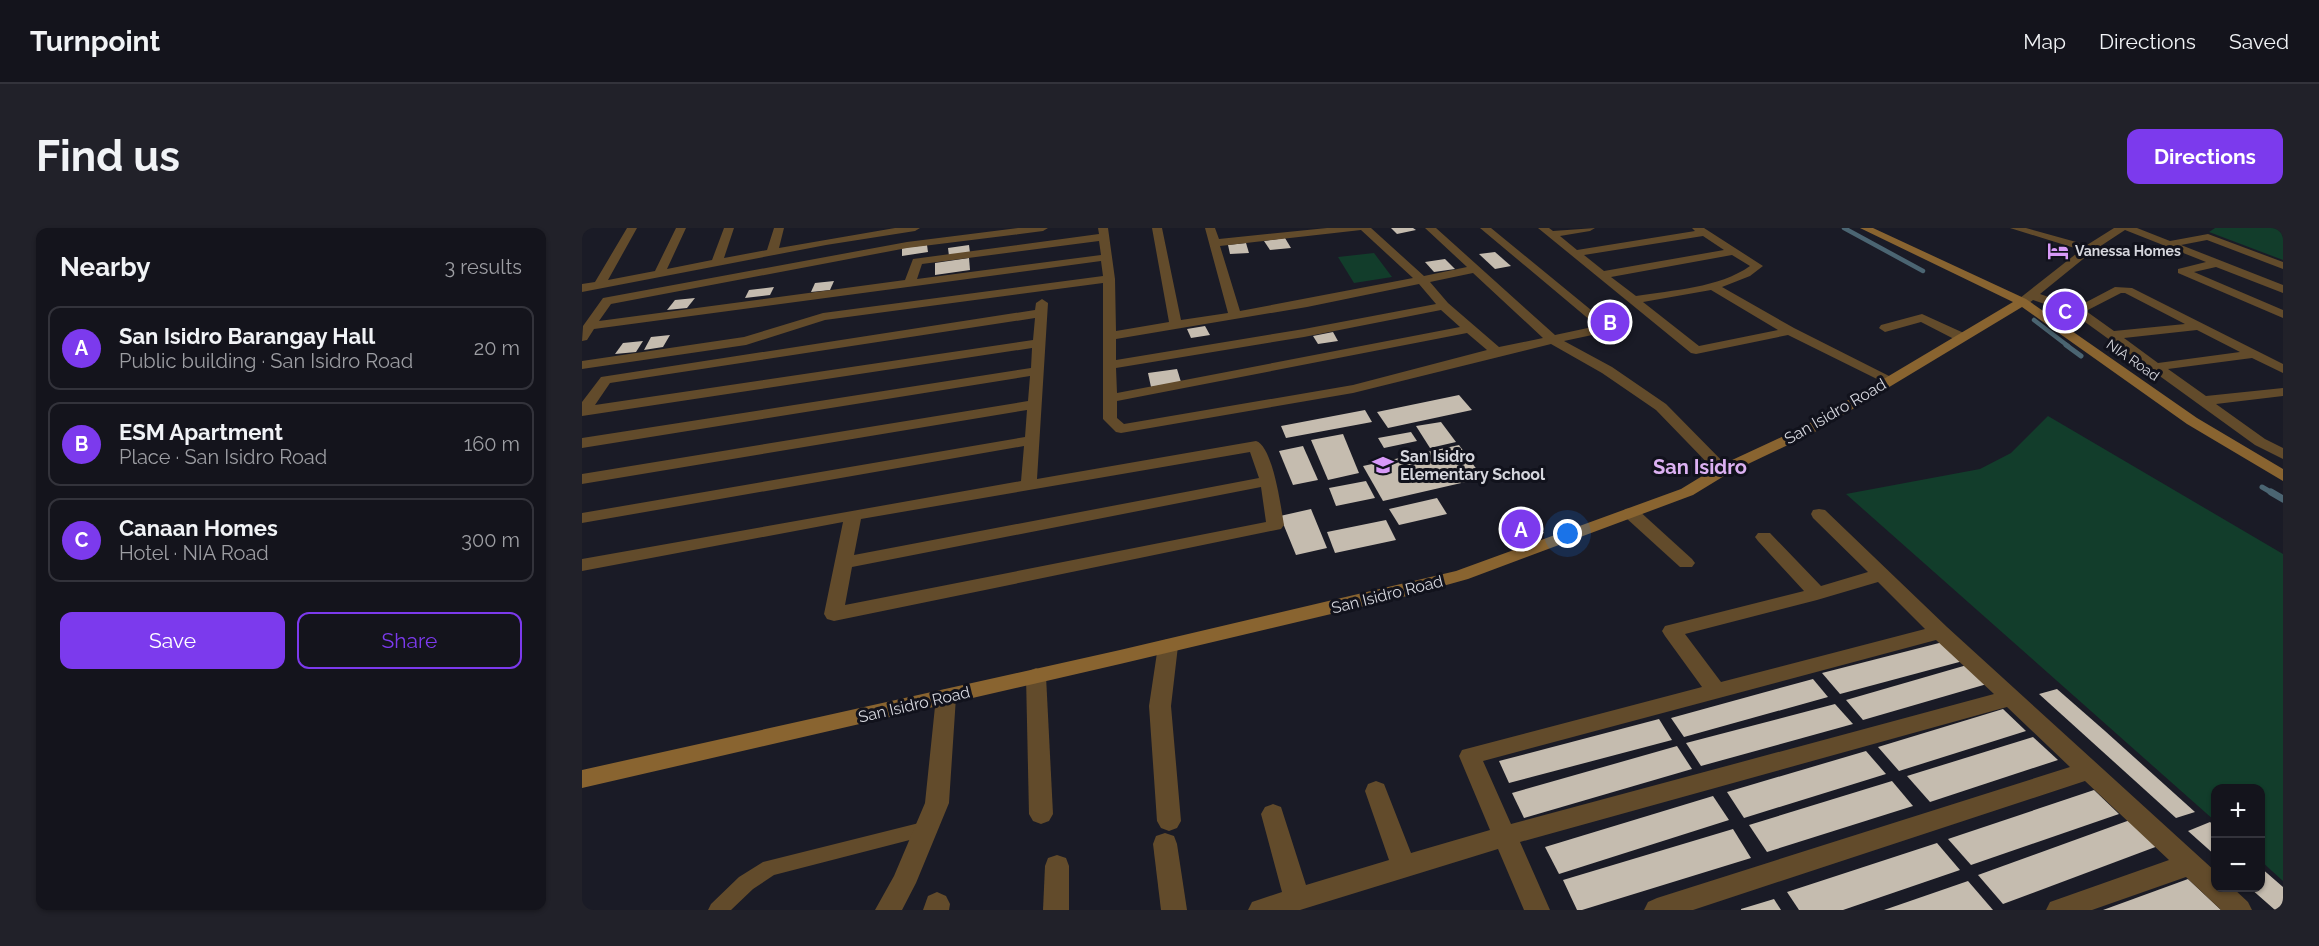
<!DOCTYPE html>
<meta charset="utf-8">
<style>
body{margin:0;font-family:Raleway,sans-serif;background:#212129;color:#f1f3f6}
.controls{position:absolute;right:18px;bottom:18px;display:grid;overflow:hidden;border-radius:12px;box-shadow:0 2px 4px #0004}
.controls button{width:54px;height:54px;display:grid;place-items:center;padding:0;border:0;border-bottom:2px solid #33333b;background:#14141c;color:#f1f3f6;font:30px sans-serif}
.you{position:absolute;left:986px;top:306px;width:21px;height:21px;margin:-15px;border:4px solid #fff;border-radius:50%;background:#1a73e8;box-shadow:0 0 0 9px #1a73e833}
.badge{display:grid;place-items:center;width:39px;height:39px;border-radius:50%;background:#7c3aed;color:#fff;font-size:20px;font-weight:700}
.pin{position:absolute;translate:-50% -50%;border:3px solid #fff;box-shadow:0 2px 6px #0006}
.list{margin:0;padding:0;list-style:none}
h2{display:flex;justify-content:space-between;align-items:center;height:78px;margin:0;padding:0 24px;font-size:26px}
h2 small{font-size:20px;font-weight:400;color:#9d9ea3}
.list li{display:grid;grid-template-columns:39px 1fr auto;gap:18px;align-items:center;box-sizing:border-box;height:84px;margin:0 12px 12px;padding:0 12px;border:2px solid #33333b;border-radius:12px}
.list b{display:block;font-size:22px;white-space:nowrap}
.list p{margin:0;font-size:20px;white-space:nowrap;color:#9d9ea3}
.list em{font-size:20px;font-style:normal;color:#9d9ea3}
.actions{display:flex;gap:12px;padding:18px 24px}
.actions a{flex:1;padding:14px 0;border:2px solid #7c3aed;border-radius:12px;text-align:center;font-size:21px;color:#7c3aed}
.actions .main{background:#7c3aed;color:#fff}
.map{position:relative;flex:none;width:1701px;height:682px;overflow:hidden;border-radius:12px}
header{display:flex;align-items:center;gap:36px;box-sizing:border-box;height:84px;padding:0 30px;background:#14141c;border-bottom:2px solid #33333b}
header strong{font-size:28px}
nav{display:flex;gap:33px;margin-inline-start:auto;font-size:21px}
.intro{display:flex;align-items:center;justify-content:space-between;box-sizing:border-box;height:144px;padding:0 36px}
h1{margin:0;font-size:42px}
.button{padding:15px 27px;border-radius:12px;background:#7c3aed;color:#fff;font-size:21px;font-weight:700}
main{display:flex;gap:36px;padding:0 36px}
aside{flex:1;background:#14141c;border-radius:12px;box-shadow:0 2px 4px #0004}
.map>svg:first-child{display:block}
.green{fill:#123d2b}
.lines{fill:none;stroke-linecap:round;stroke-linejoin:round}
.stream-far2{stroke:#4b6572;stroke-width:4.5}
.stream-far1{stroke:#4b6572;stroke-width:5}
.stream{stroke:#4b6572;stroke-width:7}
.building{fill:#c5bcaf}
.lane{fill:#624b2b;fill-rule:evenodd}
.street{fill:#624b2b;fill-rule:evenodd}
.secondary{fill:#896430;fill-rule:evenodd}
.labels{text-anchor:middle;stroke-width:6;stroke-linejoin:round;paint-order:stroke}
.far-poi-label{font-size:14px;font-weight:bold;fill:#d5d6dd;stroke:#11121c;text-anchor:start}
.far-street-label{font-size:14px;fill:#d5d6dd;stroke:#11121c}
.street-label{font-size:16px;fill:#d5d6dd;stroke:#11121c}
.poi-label{font-size:16px;font-weight:bold;fill:#d5d6dd;stroke:#11121c;text-anchor:start}
.quarter-label{font-size:20px;font-weight:bold;fill:#dcb1f2;stroke:#11121c}
</style>
<header>
<strong>Turnpoint</strong>
<nav><a>Map</a><a>Directions</a><a>Saved</a></nav>
</header>
<div class="intro"><h1>Find us</h1><a class="button">Directions</a></div>
<main>
<aside>
<h2>Nearby<small>3 results</small></h2>
<ul class="list">
<li><span class="badge">A</span><div><b>San Isidro Barangay Hall</b><p>Public building · San Isidro Road</p></div><em>20 m</em></li>
<li><span class="badge">B</span><div><b>ESM Apartment</b><p>Place · San Isidro Road</p></div><em>160 m</em></li>
<li><span class="badge">C</span><div><b>Canaan Homes</b><p>Hotel · NIA Road</p></div><em>300 m</em></li>
</ul>
<div class="actions"><a class="main">Save</a><a>Share</a></div>
</aside>
<div class="map">
<svg width="1701" height="682" viewBox="0 0 1701 682">
<rect width="100%" height="100%" fill="#1a1b26"/>
<!-- green -->
<g class="green">
<polygon points="1633,0 1701,0 1701,32 1627,4"/>
<polygon points="792,25 810,49 772,55 756,29"/>
<polygon points="1466,188 1701,326 1701,653 1679,633 1678,560 1634,560 1633,593 1264,266 1398,241 1429,225"/>
</g>
<g class="lines">
<!-- stream-far2 -->
<g class="stream-far2">
<polyline points="1262,0 1341,43"/>
<polyline points="1452,92 1486,118"/>
</g>
<!-- stream-far1 -->
<g class="stream-far1">
<polyline points="1484,117 1499,128"/>
<polyline points="1680,259 1692,266"/>
</g>
<!-- stream -->
<polyline class="stream" points="1689,264 1701,271"/>
</g>
<!-- building -->
<g class="building">
<polygon points="809,0 831,0 834,2 815,6"/>
<polygon points="703,10 709,20 688,22 682,13"/>
<polygon points="664,15 667,25 648,26 646,17"/>
<polygon points="345,17 346,24 320,28 320,20"/>
<polygon points="387,17 388,25 367,28 366,20"/>
<polygon points="913,24 929,38 913,41 897,26"/>
<polygon points="387,30 388,42 353,47 353,35"/>
<polygon points="863,31 873,41 852,44 843,34"/>
<polygon points="252,53 248,62 229,64 233,55"/>
<polygon points="192,59 188,67 163,70 167,62"/>
<polygon points="113,70 105,80 85,82 93,72"/>
<polygon points="1027,85 1044,100 1030,103 1013,87"/>
<polygon points="623,98 628,107 609,110 605,101"/>
<polygon points="751,104 756,113 736,116 731,108"/>
<polygon points="88,107 81,119 62,122 69,109"/>
<polygon points="61,113 54,124 33,126 41,115"/>
<polygon points="595,141 599,154 569,159 566,145"/>
<polygon points="877,167 890,182 806,200 795,184"/>
<polygon points="783,182 790,194 704,210 699,198"/>
<polygon points="859,194 874,214 848,220 834,198"/>
<polygon points="829,204 835,213 802,220 796,210"/>
<polygon points="761,206 777,245 746,252 729,212"/>
<polygon points="877,217 901,250 801,273 781,238"/>
<polygon points="721,218 736,252 711,257 697,223"/>
<polygon points="784,253 793,270 754,278 747,260"/>
<polygon points="855,270 865,286 817,297 807,281"/>
<polygon points="729,281 745,320 714,327 698,288"/>
<polygon points="944,287 962,305 934,315 917,296"/>
<polygon points="804,292 814,312 753,325 745,304"/>
<polygon points="1361,414 1381,433 1258,466 1240,445"/>
<polygon points="1385,437 1405,456 1281,492 1264,472"/>
<polygon points="1231,451 1246,469 1102,509 1089,490"/>
<polygon points="1475,461 1523,503 1613,584 1594,590 1457,466"/>
<polygon points="1253,476 1271,496 1119,538 1104,515"/>
<polygon points="1421,481 1444,503 1317,543 1296,519"/>
<polygon points="1077,491 1090,512 927,555 917,533"/>
<polygon points="1451,509 1476,532 1348,574 1325,548"/>
<polygon points="1095,518 1110,541 942,590 930,565"/>
<polygon points="1284,523 1304,546 1162,590 1145,564"/>
<polygon points="1310,553 1331,578 1185,624 1167,597"/>
<polygon points="1512,562 1537,586 1389,637 1366,611"/>
<polygon points="1131,568 1147,592 977,646 963,619"/>
<polygon points="1548,592 1576,618 1421,676 1396,647"/>
<polygon points="1628,594 1634,599 1634,628 1606,603"/>
<polygon points="1151,601 1169,630 1000,682 995,682 981,652"/>
<polygon points="1355,615 1378,642 1261,682 1217,682 1205,664"/>
<polygon points="1678,639 1701,659 1701,682 1693,682 1668,660 1678,660"/>
<polygon points="1606,651 1639,682 1521,682"/>
<polygon points="1386,653 1411,682 1302,682"/>
<polygon points="1192,671 1199,682 1159,682 1159,681"/>
</g>
<g class="lines">
<!-- lane -->
<polygon class="lane" points="345,593 351,596 354,601 351,606 192,647 171,661 149,682 126,682 129,676 157,649 181,634"/>
<!-- street -->
<g class="street">
<polygon points="45,0 55,0 26,52 73,43 94,0 104,0 85,41 130,32 142,0 152,0 142,30 185,22 192,0 202,0 197,20 313,0 338,0 333,3 244,17 0,64 0,56 13,54"/>
<path d="M436 0H466L461 3 325 20 29 76 17 93 323 52 331 31 517 6 516 0H526L533 51 534 103 587 94 570 0H580L599 92 646 85 623 0H633L637 11 745 0H789L842 48 885 39 843 0H854L973 107 1015 98 898 0H909L1031 100 1029 103 982 113 1030 139 1084 176 1149 242 1141 247 1135 245 1074 182 1020 145 969 116 771 165 539 205 534 204 521 191V55L243 92 164 117 0 141V133L162 109 241 85 521 48 519 33 12 101 5 112 0 113 1 98 21 70 325 14ZM779 2 831 50 658 83 638 18ZM517 13 519 27 335 51 340 36ZM891 45 961 110 917 119 866 75 848 54ZM837 56 854 76 722 101 534 132V111L725 79ZM859 82 878 99 535 165 534 140 722 109ZM885 105 905 122 771 157 542 196 535 190V173Z"/>
<path d="M956 0H967L971 3 1013 0 1008 3 978 8 995 22 1113 3 1110 0H1122L1181 38 1168 48 1140 59 1212 100 1315 152 1313 155H1303L1206 107 1114 126 1109 125ZM1121 8 1142 22 1022 43 1002 27ZM1150 27 1168 38C1137 60 1090 62 1054 68L1029 49ZM1129 62 1196 102 1117 118 1061 74Z"/>
<path d="M1428 0H1444L1505 17 1532 0H1555L1588 13 1626 6 1701 34V41L1625 12 1599 17 1701 57V65L1634 39 1612 44 1701 82V90L1596 45V41L1624 34 1543 2 1511 23 1458 66 1495 79 1533 59 1550 60 1701 136V145L1670 130 1586 141 1624 168 1701 160V168L1634 176 1683 211 1701 220V231L1673 217 1492 86 1451 72 1446 76H1438V70L1499 22ZM1539 65H1543L1603 96 1532 103 1504 83ZM1615 102 1658 124 1576 135 1542 110Z"/>
<path d="M460 71 466 75 455 251 674 213C691 218 699 280 702 297L699 301 252 393 245 391 242 386 261 294 0 343V331L439 253 442 218 0 295V285L443 209 445 182 0 256V246L446 173 448 148 0 220V210L449 140 450 120 0 188V174L19 149 453 82 454 75ZM453 90 451 112 13 177 28 155ZM668 224 677 250 272 327 279 291ZM679 259 684 294 263 377 270 339Z"/>
<polygon points="1340,86 1384,106 1385,109 1384,112 1374,112 1339,94 1303,104 1297,100 1299,97"/>
<polygon points="1049,280 1055,281 1110,331 1113,335 1110,339 1098,339 1043,289 1041,285 1043,281"/>
<path d="M1237 281 1243 282 1365 399 1634 644V660H1651L1666 674 1670 682H1639L1604 649 1510 682H1464L1468 674 1587 632 1503 553 1111 682H1062L1066 674 1075 670 1488 539 1425 479 938 614 968 682H942L916 621 718 682H666L670 674 700 664 679 586 683 579 691 576 699 579 724 657 807 632 783 563 786 556 794 553 802 556 829 625 908 602 877 528 880 522 1120 459 1083 408 1080 403 1083 398 1222 363 1176 313 1173 309 1176 305H1188L1239 358 1286 344 1231 290 1229 286 1231 282ZM1296 354 1343 401 1139 454 1103 406 1235 372ZM1354 412 1412 466 929 596 901 533Z"/>
<polygon points="586,411 593,413 596,418 589,478 599,593 595,600 587,603 579,600 575,593 567,478 576,418 579,413"/>
<polygon points="454,440 461,443 464,448 471,586 467,593 459,596 451,593 447,586 444,448 447,443"/>
<polygon points="364,461 371,463 374,469 367,575 334,655 320,682 293,682 312,648 343,575 354,469 357,463"/>
<polygon points="583,605 592,608 595,616 605,682 579,682 571,616 574,608"/>
<polygon points="475,627 484,630 487,638 487,682 461,682 463,638 466,630"/>
<polygon points="355,664 364,668 368,676 367,682 341,682 346,668"/>
</g>
<!-- secondary -->
<polygon class="secondary" points="1278,0 1291,0 1444,71 1615,190 1701,241 1701,253 1605,196 1440,79 1231,205 1147,245 1111,267 886,351 825,368 538,436 0,560 0,542 538,422 874,343 1099,261 1135,239 1221,199 1431,74"/>
</g>
<!-- icons -->
<defs>
<symbol id="hotel-bare" viewBox="-9 -9 18 18"><path d="M-6-4.5h1.5V1H6V5H4.5V3h-9V5H-6ZM-4 0a1.8 1.8 0 1 1 3.6 0ZM.5 0V-2.5h3Q6-2.5 6 0Z" fill="#d89af8" stroke="#11121c" stroke-width="2.5" paint-order="stroke"/></symbol>
<symbol id="school-bare" viewBox="-9 -9 18 18"><path d="M0-5L7-2L0 1L-7-2ZM-4 1L0 2.5L4 1V4Q0 6-4 4Z" fill="#d89af8" stroke="#11121c" stroke-width="2.5" paint-order="stroke"/></symbol>
</defs>
<g fill-rule="evenodd">
<use href="#hotel-bare" x="1461" y="8" width="30" height="30"/>
<use href="#school-bare" x="786" y="222" width="30" height="30"/>
</g>
<g class="labels">
<!-- far-poi labels -->
<g class="far-poi-label">
<text x="1493" y="28">Vanessa Homes</text>
</g>
<!-- far-street labels -->
<g class="far-street-label">
<text transform="translate(1551 132) rotate(35)" y="5">NIA Road</text>
</g>
<!-- street labels -->
<g class="street-label">
<text transform="translate(1253 183) rotate(-30)" y="6">San Isidro Road</text>
<text transform="translate(805 366) rotate(-14)" y="6">San Isidro Road</text>
<text transform="translate(332 476) rotate(-13)" y="6">San Isidro Road</text>
</g>
<!-- poi labels -->
<g class="poi-label">
<text x="818" y="234">San Isidro<tspan x="818" dy="18">Elementary School</tspan></text>
</g>
<!-- quarter labels -->
<g class="quarter-label">
<text x="1118" y="246">San Isidro</text>
</g>
</g>
</svg>
<div class="controls">
<button>+</button>
<button>−</button>
</div>
<div class="you"></div>
<div class="pin badge" style="left:939px;top:301px">A</div>
<div class="pin badge" style="left:1028px;top:94px">B</div>
<div class="pin badge" style="left:1483px;top:83px">C</div>
</div>
</main>
